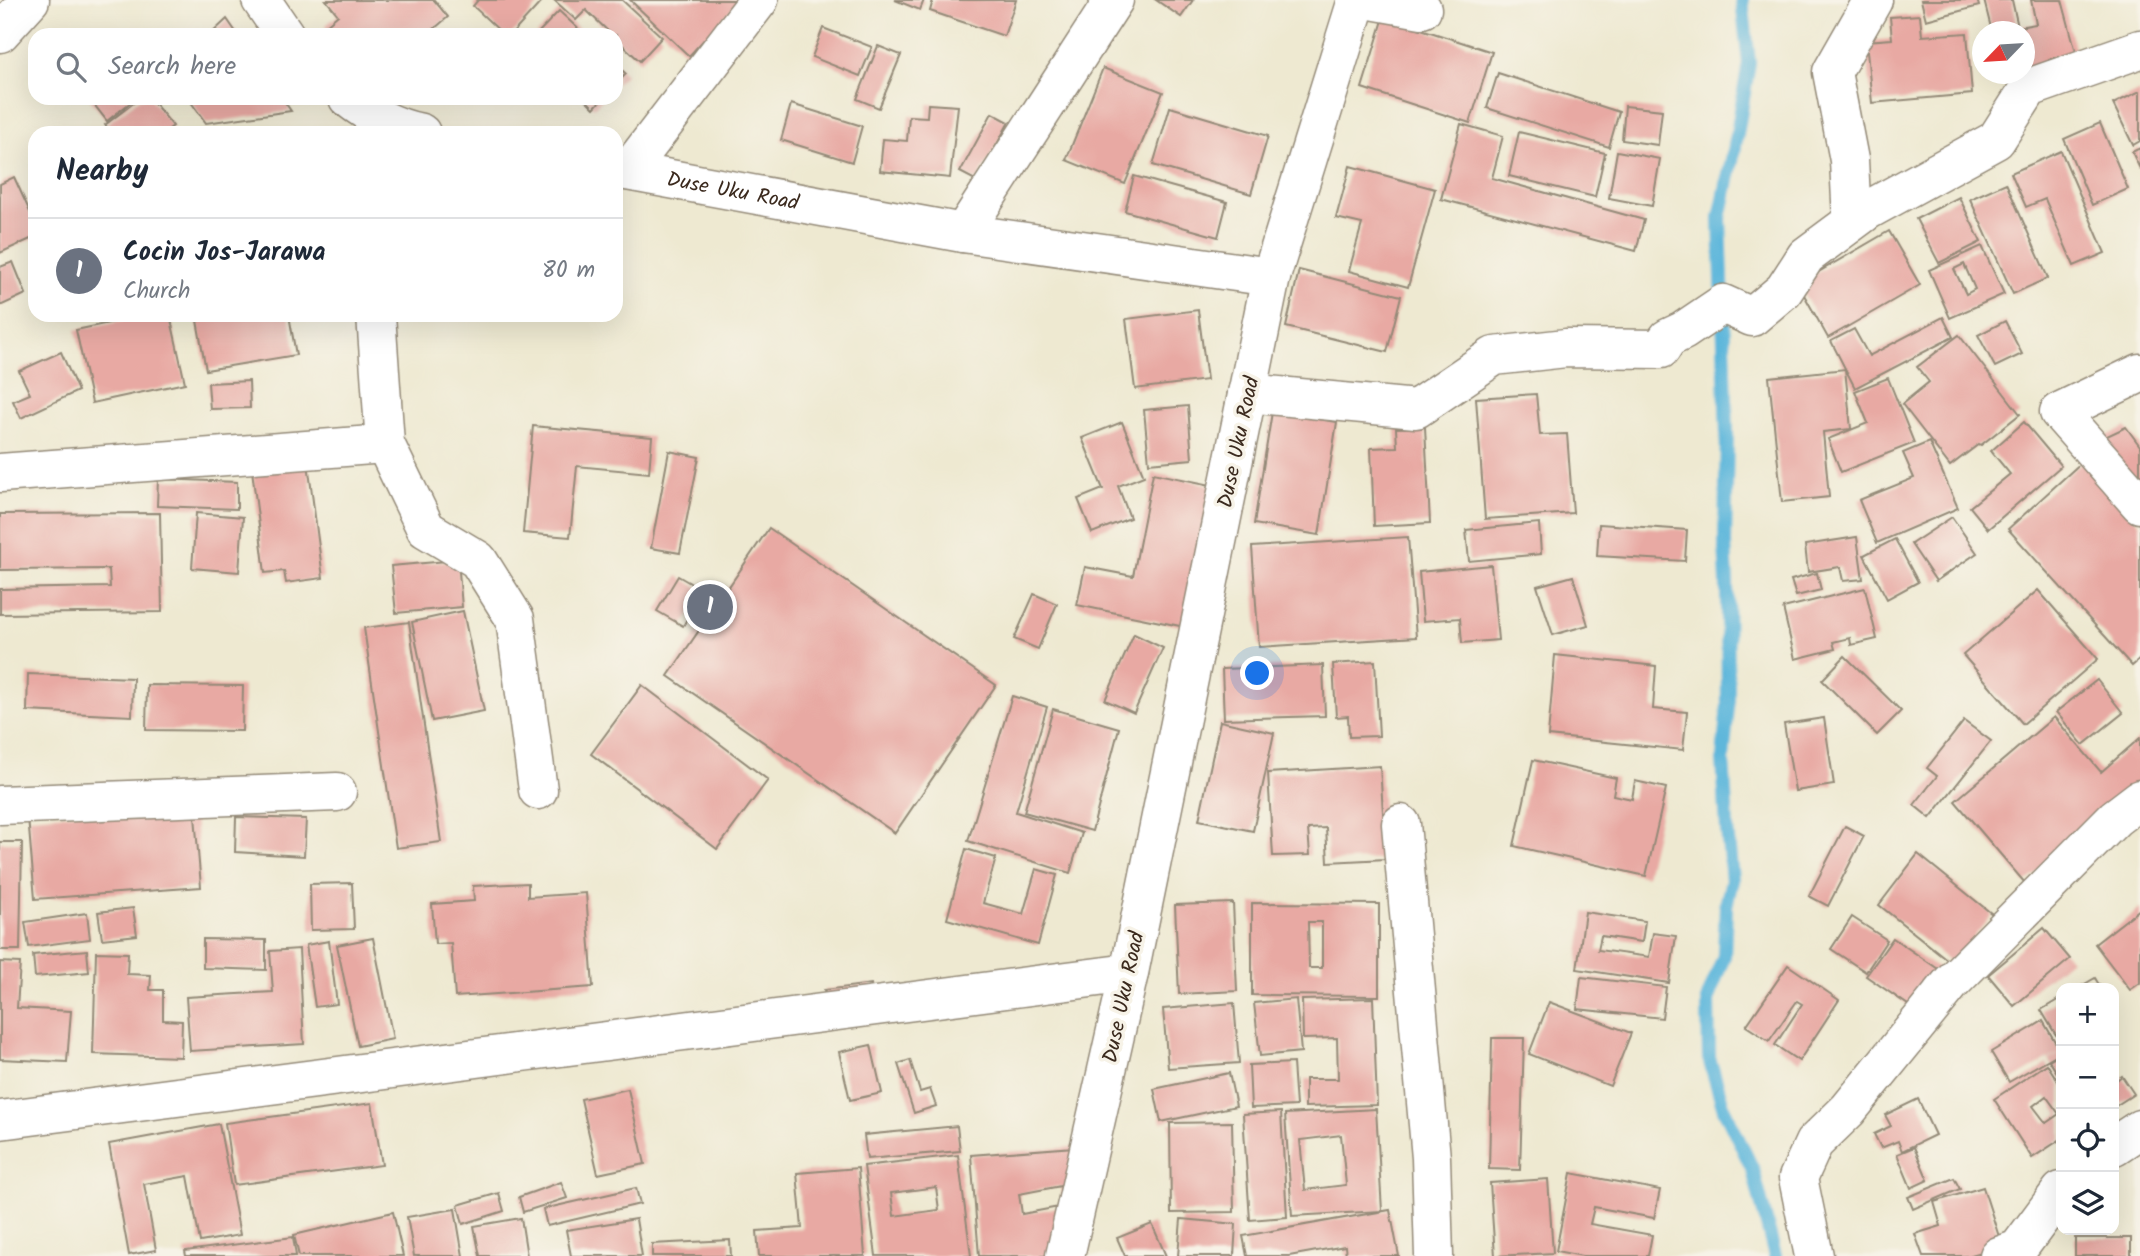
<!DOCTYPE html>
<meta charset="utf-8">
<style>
body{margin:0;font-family:Kalam,sans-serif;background:#f6f6f7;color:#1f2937}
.controls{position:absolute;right:21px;bottom:21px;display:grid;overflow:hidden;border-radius:14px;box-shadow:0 7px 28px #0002}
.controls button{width:63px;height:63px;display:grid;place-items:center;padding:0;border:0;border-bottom:2px solid #e0e1e3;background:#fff;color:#1f2937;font:35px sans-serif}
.compass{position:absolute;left:1972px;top:21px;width:63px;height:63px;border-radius:50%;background:#fff;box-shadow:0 7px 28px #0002;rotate:245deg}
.you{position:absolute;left:1258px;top:674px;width:24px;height:24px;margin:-18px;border:5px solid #fff;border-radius:50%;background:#1a73e8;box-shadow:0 0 0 10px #1a73e833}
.badge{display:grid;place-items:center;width:46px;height:46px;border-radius:50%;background:#111827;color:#fff;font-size:23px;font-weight:700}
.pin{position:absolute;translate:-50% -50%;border:4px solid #fff;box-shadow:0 2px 7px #0006}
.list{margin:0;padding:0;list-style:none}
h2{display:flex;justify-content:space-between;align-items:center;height:91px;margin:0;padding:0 28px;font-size:30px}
h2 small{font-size:23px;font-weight:400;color:#747a83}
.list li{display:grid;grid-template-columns:46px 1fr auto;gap:21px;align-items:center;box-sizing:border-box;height:105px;padding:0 28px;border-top:2px solid #e0e1e3}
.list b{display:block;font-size:26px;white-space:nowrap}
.list p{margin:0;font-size:23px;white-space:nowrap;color:#747a83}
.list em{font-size:23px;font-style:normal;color:#747a83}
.icon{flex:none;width:38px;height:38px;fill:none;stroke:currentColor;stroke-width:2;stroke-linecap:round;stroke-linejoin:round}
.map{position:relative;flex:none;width:2140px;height:1256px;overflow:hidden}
.search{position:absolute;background:#fff;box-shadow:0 7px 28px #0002;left:28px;top:28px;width:595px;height:77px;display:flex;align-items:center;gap:18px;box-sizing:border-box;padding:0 24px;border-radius:21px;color:#747a83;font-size:26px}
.panel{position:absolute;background:#fff;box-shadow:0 7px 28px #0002;left:28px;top:126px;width:595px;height:196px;border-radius:21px}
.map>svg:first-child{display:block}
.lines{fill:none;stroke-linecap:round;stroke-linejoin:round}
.stream{stroke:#5eb7db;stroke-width:14}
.building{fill:#e8a9a3;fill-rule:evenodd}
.minor-casing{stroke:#948a78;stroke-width:41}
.tertiary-casing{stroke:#948a78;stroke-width:41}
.minor{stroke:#fff;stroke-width:38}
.tertiary{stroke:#fff;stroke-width:38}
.labels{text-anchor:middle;stroke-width:7;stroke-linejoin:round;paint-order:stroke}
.street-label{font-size:21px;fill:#3b2a1e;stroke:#f7f3e8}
</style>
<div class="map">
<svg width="2140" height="1256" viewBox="0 0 2140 1256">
<rect width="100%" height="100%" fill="#f7f3e8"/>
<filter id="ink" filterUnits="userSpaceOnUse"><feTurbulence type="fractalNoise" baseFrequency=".0143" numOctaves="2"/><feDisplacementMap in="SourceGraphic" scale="14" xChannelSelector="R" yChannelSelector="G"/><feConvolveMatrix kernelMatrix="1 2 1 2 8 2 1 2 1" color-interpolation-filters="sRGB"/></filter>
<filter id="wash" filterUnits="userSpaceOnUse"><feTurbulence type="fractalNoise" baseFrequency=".00686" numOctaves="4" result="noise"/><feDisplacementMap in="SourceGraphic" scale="28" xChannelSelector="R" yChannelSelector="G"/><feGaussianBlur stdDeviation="1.57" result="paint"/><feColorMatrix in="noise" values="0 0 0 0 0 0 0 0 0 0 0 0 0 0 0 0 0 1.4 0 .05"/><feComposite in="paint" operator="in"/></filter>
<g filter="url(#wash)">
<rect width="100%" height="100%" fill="#eee9d1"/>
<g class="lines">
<!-- stream -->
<polyline class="stream" points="1742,0 1749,63 1735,146 1720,218 1727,434 1725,543 1727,582 1728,706 1723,758 1727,829 1732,880 1726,906 1724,956 1708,998 1709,1058 1724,1109 1753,1170 1775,1256"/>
</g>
<g id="blocks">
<!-- building -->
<g class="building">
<polygon points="326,0 434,0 448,17 427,35 333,35 325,26 338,15"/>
<polygon points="478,0 543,0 511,35 504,35 473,6"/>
<polygon points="554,0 622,0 662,37 640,61 616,39 616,35 612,35 586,10 576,20"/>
<polygon points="630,0 740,0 689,56"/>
<polygon points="895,0 924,0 920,10"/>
<polygon points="933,0 1016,0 1004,36 930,11"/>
<polygon points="1156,0 1193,0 1181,17"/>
<polygon points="1921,0 1977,0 1979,6 1926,20"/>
<polygon points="1984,0 2012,0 2018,27 2036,24 2031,0 2062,0 2076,52 2049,59 2053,73 2016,83 2014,74 2024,74 2024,32 1992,32"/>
<polygon points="559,11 585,35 536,35"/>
<polygon points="1920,15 1922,36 1967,33 1972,94 1872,103 1866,41 1892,39 1890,17"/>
<polygon points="1384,17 1492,52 1470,123 1362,88"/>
<polygon points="227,19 238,35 210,35"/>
<polygon points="823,28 872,47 860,76 812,57"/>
<polygon points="878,46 901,55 879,108 857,99"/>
<polygon points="616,64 626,74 616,84"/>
<polygon points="1103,68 1163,92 1125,184 1066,160"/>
<polygon points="1498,73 1619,112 1609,147 1487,108"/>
<polygon points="2140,91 2140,141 2133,145 2113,104"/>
<polygon points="89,98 136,98 107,121"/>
<polygon points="140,98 150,98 173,126 164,133 112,133 105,125"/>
<polygon points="188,98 282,98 291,111 206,123"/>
<polygon points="584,98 603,98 594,108"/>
<polygon points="791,104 862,126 852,162 781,140"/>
<polygon points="928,104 958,106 950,178 880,171 883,139 907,141 909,116 927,117"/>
<polygon points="1625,106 1662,110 1658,145 1622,140"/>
<polygon points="1170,107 1268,136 1251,194 1153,165"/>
<polygon points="992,113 1009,122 977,181 960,172"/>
<polygon points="2100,123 2128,189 2092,205 2064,139"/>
<polygon points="1461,124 1503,136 1492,178 1644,220 1636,251 1441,199"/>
<polygon points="1519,132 1605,153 1595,197 1509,176"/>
<polygon points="2140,148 2140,169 2132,152"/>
<polygon points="1617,151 1660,159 1652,206 1609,198"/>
<polygon points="2061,151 2105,253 2074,266 2045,199 2026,207 2011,173"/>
<polygon points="1350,166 1435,189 1408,287 1349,271 1362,224 1336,218"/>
<polygon points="1134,176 1227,202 1218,237 1125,211"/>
<polygon points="14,177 35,223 35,237 0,253 0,184"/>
<polygon points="2006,183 2048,278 2013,294 1970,199"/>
<polygon points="1959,197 1981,242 1939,263 1916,219"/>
<polygon points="1889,231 1920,285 1828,338 1798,284"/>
<path d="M1982 246 2004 294 1950 318 1929 270ZM1964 264 1975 289 1966 294 1954 269Z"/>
<polygon points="13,262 26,294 0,306 0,267"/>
<polygon points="1299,270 1401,296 1387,352 1286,327"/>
<polygon points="1198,310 1207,380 1135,389 1126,319"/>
<polygon points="147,315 170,315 185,383 92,403 76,330"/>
<polygon points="196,315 289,315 296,355 206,370"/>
<polygon points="1943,317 1953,337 1855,388 1831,341 1854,329 1869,356"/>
<polygon points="2005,321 2022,354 1995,367 1978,335"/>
<polygon points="1959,335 2020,414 1981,445 1979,444 1950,466 1902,404 1929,382 1917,367"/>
<polygon points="61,352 78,391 21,418 13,401 30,394 19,371"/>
<polygon points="1845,369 1851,429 1823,432 1829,497 1782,502 1769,377"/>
<polygon points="1888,378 1914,443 1841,472 1828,439 1868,423 1855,391"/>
<polygon points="249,381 250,408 210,409 208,383"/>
<polygon points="1536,394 1540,435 1567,434 1573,513 1485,519 1476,398"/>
<polygon points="1188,406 1192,459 1149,463 1144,410"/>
<polygon points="1272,412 1337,422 1319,535 1254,524"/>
<polygon points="1122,422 1144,476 1118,486 1130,518 1092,533 1078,499 1103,489 1082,438"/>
<polygon points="2024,422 2061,466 1988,529 1970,507 2010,474 1991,451"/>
<polygon points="533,426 652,437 649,473 577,466 570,537 523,533"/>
<polygon points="1425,427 1430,523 1374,526 1371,448 1397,447 1396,428"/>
<polygon points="2126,427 2140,446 2140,496 2092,443"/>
<polygon points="1929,442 1958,508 1877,543 1859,500 1914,478 1903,453"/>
<polygon points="669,451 699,457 680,553 651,548"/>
<polygon points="2083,461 2140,524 2140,659 2132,666 2008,529"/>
<polygon points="308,463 323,578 286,583 284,571 265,573 252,470"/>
<polygon points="1153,473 1211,485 1185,627 1077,605 1085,567 1133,576"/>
<polygon points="158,479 237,482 237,509 157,506"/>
<polygon points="160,513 162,612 0,614 0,589 110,587 109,569 0,570 0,514"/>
<polygon points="196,513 243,517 239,572 192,568"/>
<polygon points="1952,517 1977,553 1936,581 1911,544"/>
<polygon points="1539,523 1541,554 1469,561 1466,530"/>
<polygon points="1599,524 1687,530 1685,561 1597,556"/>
<polygon points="769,528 996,685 895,833 668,676"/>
<polygon points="1408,537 1416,637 1259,647 1252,547"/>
<polygon points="1857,537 1863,579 1843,581 1840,567 1808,572 1805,545"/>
<polygon points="1895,539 1918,582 1887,599 1864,555"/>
<polygon points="458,560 462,607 396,613 391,566"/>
<polygon points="1491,565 1498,640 1462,643 1460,618 1423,621 1419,572"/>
<polygon points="1817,573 1821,590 1796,596 1791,580"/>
<polygon points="678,576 704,591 683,626 657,611"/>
<polygon points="1573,576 1588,625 1553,635 1537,586"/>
<polygon points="1865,588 1877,639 1851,645 1850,638 1833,642 1835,649 1795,659 1783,608"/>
<polygon points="2038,590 2098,659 2023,724 1963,655"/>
<polygon points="1034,594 1057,604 1038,649 1014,639"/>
<polygon points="463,611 484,711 432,721 412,622"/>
<polygon points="409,622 441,842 396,848 364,628"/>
<polygon points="1134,634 1163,648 1134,713 1105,700"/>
<polygon points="1555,655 1656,666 1653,709 1687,712 1683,750 1548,736"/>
<polygon points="1845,656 1901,711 1877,735 1822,680"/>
<polygon points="1375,661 1379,736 1349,737 1348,716 1336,717 1333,664"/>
<polygon points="1323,665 1325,716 1224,719 1222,669"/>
<polygon points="28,674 133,678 132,716 27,711"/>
<polygon points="2097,680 2123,713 2083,745 2056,712"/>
<polygon points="147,685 243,686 242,731 146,730"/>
<polygon points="642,685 768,780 717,849 591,754"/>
<polygon points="1012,696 1047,707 1016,812 1082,833 1070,873 968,841"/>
<polygon points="1053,709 1119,728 1092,831 1024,812"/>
<polygon points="2054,717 2101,772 2140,738 2140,783 2025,883 1955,801"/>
<polygon points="1824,718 1834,785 1795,791 1784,724"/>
<polygon points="1220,721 1274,733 1253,831 1199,820"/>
<polygon points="1964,721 1991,741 1930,818 1914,805 1937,776 1927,768"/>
<polygon points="1533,760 1616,778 1613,795 1632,799 1635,781 1666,788 1646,876 1514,846"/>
<polygon points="1380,766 1386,859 1328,862 1326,828 1308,829 1310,855 1273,856 1268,773"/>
<polygon points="194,804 201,887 35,899 28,817"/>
<polygon points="236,817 306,819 304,856 235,852"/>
<polygon points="1845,826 1864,836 1828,906 1809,896"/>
<polygon points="0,842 22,842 20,950 0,950"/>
<polygon points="966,849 996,858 983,903 1023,914 1036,869 1057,875 1038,945 947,919"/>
<polygon points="1918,854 1992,914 1953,964 1879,905"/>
<polygon points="352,883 354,929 311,930 310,884"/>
<polygon points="528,883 528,897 586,893 593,987 455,997 451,943 435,944 432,904 474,901 473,886"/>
<polygon points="1233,903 1237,991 1179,994 1175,905"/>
<path d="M1252 903 1379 904V996L1252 995ZM1308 922H1322V968H1309Z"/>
<polygon points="133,908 137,935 102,939 98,912"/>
<polygon points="2140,909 2140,983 2130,990 2095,944"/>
<polygon points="1585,912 1645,921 1642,942 1601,936 1598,950 1649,957 1653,933 1676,936 1669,983 1577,969"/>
<polygon points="87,913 90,939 29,947 25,922"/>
<polygon points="1852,917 1887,940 1866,972 1831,949"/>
<polygon points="2044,928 2070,959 2014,1006 1988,975"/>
<polygon points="373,938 393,1039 358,1046 337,945"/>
<polygon points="1893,938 1941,971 1914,1009 1866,976"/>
<polygon points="203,939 266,940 266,970 203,968"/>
<polygon points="329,941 337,1004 315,1007 306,945"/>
<polygon points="299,949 304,1044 190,1051 186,997 273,992 270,951"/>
<polygon points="87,950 89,972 35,977 33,955"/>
<polygon points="96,952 128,953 127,974 151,975 150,990 163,990 163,1020 182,1021 181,1057 93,1054"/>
<polygon points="0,962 20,963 17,1008 71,1011 67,1062 0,1059"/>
<polygon points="1788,965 1839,1000 1799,1061 1775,1045 1802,1004 1797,1001 1769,1041 1746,1026"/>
<polygon points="1581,977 1666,987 1662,1018 1577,1009"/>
<polygon points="2095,978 2101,988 2078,988"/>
<polygon points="871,984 874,1003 826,1009 824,990"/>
<polygon points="1373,998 1377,1105 1305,1107 1305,1079 1338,1079 1337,1038 1303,1039 1302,1000"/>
<polygon points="2061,998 2061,1031 2056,1035 2041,1010"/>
<polygon points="1296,999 1301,1052 1260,1056 1254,1003"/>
<polygon points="1549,1002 1631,1033 1610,1086 1529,1054"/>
<polygon points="1234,1003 1239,1063 1168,1068 1163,1009"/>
<polygon points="2043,1021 2061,1052 2009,1082 1991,1052"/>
<polygon points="1492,1038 1524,1038 1520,1170 1489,1169"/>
<polygon points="871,1045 882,1093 850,1100 839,1052"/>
<polygon points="2061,1053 2061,1079 2049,1060"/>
<polygon points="910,1060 920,1092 930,1089 936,1106 914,1113 898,1064"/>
<polygon points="1293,1063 1296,1106 1251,1108 1249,1065"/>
<path d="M2047 1064 2061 1086V1139L2032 1158 1994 1099ZM2046 1096 2059 1114 2046 1123 2033 1106Z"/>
<polygon points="1229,1073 1236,1106 1161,1122 1154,1089"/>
<polygon points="2122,1076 2134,1094 2114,1107 2114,1082"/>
<polygon points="628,1089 645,1164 598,1174 581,1099"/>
<polygon points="1918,1099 1935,1135 1902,1151 1898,1141 1881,1148 1874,1134 1891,1126 1885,1115"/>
<polygon points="372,1103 382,1165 234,1185 225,1123"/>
<path d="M1376 1109 1382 1211 1292 1216 1285 1114ZM1341 1135 1346 1185 1305 1190 1300 1140Z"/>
<polygon points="1281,1112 1287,1217 1250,1220 1243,1114"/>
<polygon points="1232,1122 1234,1212 1171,1213 1170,1123"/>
<polygon points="219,1124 240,1235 200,1242 188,1176 144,1184 156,1250 129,1255 109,1144"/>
<polygon points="957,1126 960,1151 867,1159 864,1135"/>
<path d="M1074 1147 1083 1256H979L971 1155ZM1061 1186 1064 1206 1022 1214 1019 1194Z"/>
<polygon points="1914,1147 1928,1180 1911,1188 1897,1154"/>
<path d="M958 1155 971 1256H876L864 1166ZM936 1187 939 1210 894 1216 891 1193Z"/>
<polygon points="858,1168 865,1256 759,1256 757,1231 802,1228 797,1173"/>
<polygon points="1571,1173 1660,1190 1654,1218 1594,1207 1590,1224 1652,1235 1648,1256 1582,1256 1556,1251"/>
<polygon points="1954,1178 1960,1189 1913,1209 1908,1197"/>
<polygon points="1548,1179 1553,1253 1495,1256 1490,1183"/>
<polygon points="561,1182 567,1198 523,1212 519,1197"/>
<polygon points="1983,1187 2002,1246 1968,1256 1923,1256 1915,1234 1941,1226 1934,1202"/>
<polygon points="636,1188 640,1204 547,1226 543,1209"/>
<polygon points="499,1193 504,1211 463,1224 458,1205"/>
<polygon points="455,1209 463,1256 414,1256 407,1217"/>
<polygon points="1390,1210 1399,1256 1346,1256 1345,1246 1289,1256 1247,1256 1243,1236"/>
<polygon points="393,1212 403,1256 299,1256 294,1235"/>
<polygon points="521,1218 527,1256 480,1256 474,1226"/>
<polygon points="636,1219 642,1256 571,1256 566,1230"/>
<polygon points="1181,1219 1236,1224 1234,1256 1178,1256"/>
<polygon points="1152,1224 1166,1256 1125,1256 1117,1238"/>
<polygon points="293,1237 296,1256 186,1256 185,1251"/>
<rect x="2075" y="1238" width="56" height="18"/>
<polygon points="730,1240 731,1256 652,1256 652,1244"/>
</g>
</g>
</g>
<g filter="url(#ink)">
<use href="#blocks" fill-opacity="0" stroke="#948a78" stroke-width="2"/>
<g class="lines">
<defs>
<g id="minor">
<polyline points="1371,0 1422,9"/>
<polyline points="0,33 30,0"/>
<polyline points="628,171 759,0"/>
<polyline points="1852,221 1849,160 1832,72 1873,0"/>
<polyline points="963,233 1114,0"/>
<polyline points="1271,277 1357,0"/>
<polyline points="376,315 385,444 426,529 478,560 515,619 538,790"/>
<polyline points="2140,373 2059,412 2140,504"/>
<polyline points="1247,393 1416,409 1494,356 1566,348 1661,349 1668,338 1683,331 1723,304 1752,317 1784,290 1806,256 1868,210 1996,140 2029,88 2140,49"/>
<polyline points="0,473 385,444"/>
<polyline points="0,805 337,792"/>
<polyline points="1401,824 1431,1158 1434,1256"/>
<polyline points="0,1120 1129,973"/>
<polyline points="2114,1146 2140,1129"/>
<polyline points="1814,1256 1798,1178 1814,1143 1848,1110 1951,983 2115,818 2140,799"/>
<polyline points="1999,1256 2018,1249 2061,1191"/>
</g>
<g id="tertiary">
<polyline points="261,0 285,35"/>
<path d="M348 98C368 114 395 128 421 133"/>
<path id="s1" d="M616 169 963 233 1271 277 1129 973 1065 1256"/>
</g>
</defs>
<!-- minor casing -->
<use href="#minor" class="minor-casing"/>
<!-- tertiary casing -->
<use href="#tertiary" class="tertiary-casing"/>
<!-- minor -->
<use href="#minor" class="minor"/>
<!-- tertiary -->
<use href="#tertiary" class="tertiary"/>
</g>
</g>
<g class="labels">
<!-- street labels -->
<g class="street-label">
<text dy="7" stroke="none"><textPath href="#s1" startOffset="119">Duse Uku Road</textPath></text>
<text transform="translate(1238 442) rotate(-78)" y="7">Duse Uku Road</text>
<text transform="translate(1123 997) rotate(-78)" y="7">Duse Uku Road</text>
</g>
</g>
</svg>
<div class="controls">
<button>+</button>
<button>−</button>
<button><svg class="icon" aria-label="locate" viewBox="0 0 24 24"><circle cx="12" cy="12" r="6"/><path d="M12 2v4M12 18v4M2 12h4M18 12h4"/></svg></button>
<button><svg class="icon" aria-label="layers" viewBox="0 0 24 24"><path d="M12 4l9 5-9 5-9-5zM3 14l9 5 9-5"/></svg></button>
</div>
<svg class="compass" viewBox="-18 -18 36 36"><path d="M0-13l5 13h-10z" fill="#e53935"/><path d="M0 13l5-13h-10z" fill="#747a83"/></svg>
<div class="you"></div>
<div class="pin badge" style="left:710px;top:607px;background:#6b7280">1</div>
<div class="search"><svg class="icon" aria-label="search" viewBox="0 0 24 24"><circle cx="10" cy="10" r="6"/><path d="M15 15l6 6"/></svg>Search here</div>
<section class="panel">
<h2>Nearby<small></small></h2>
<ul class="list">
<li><span class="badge" style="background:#6b7280">1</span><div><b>Cocin Jos-Jarawa</b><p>Church</p></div><em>80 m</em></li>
</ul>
</section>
</div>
